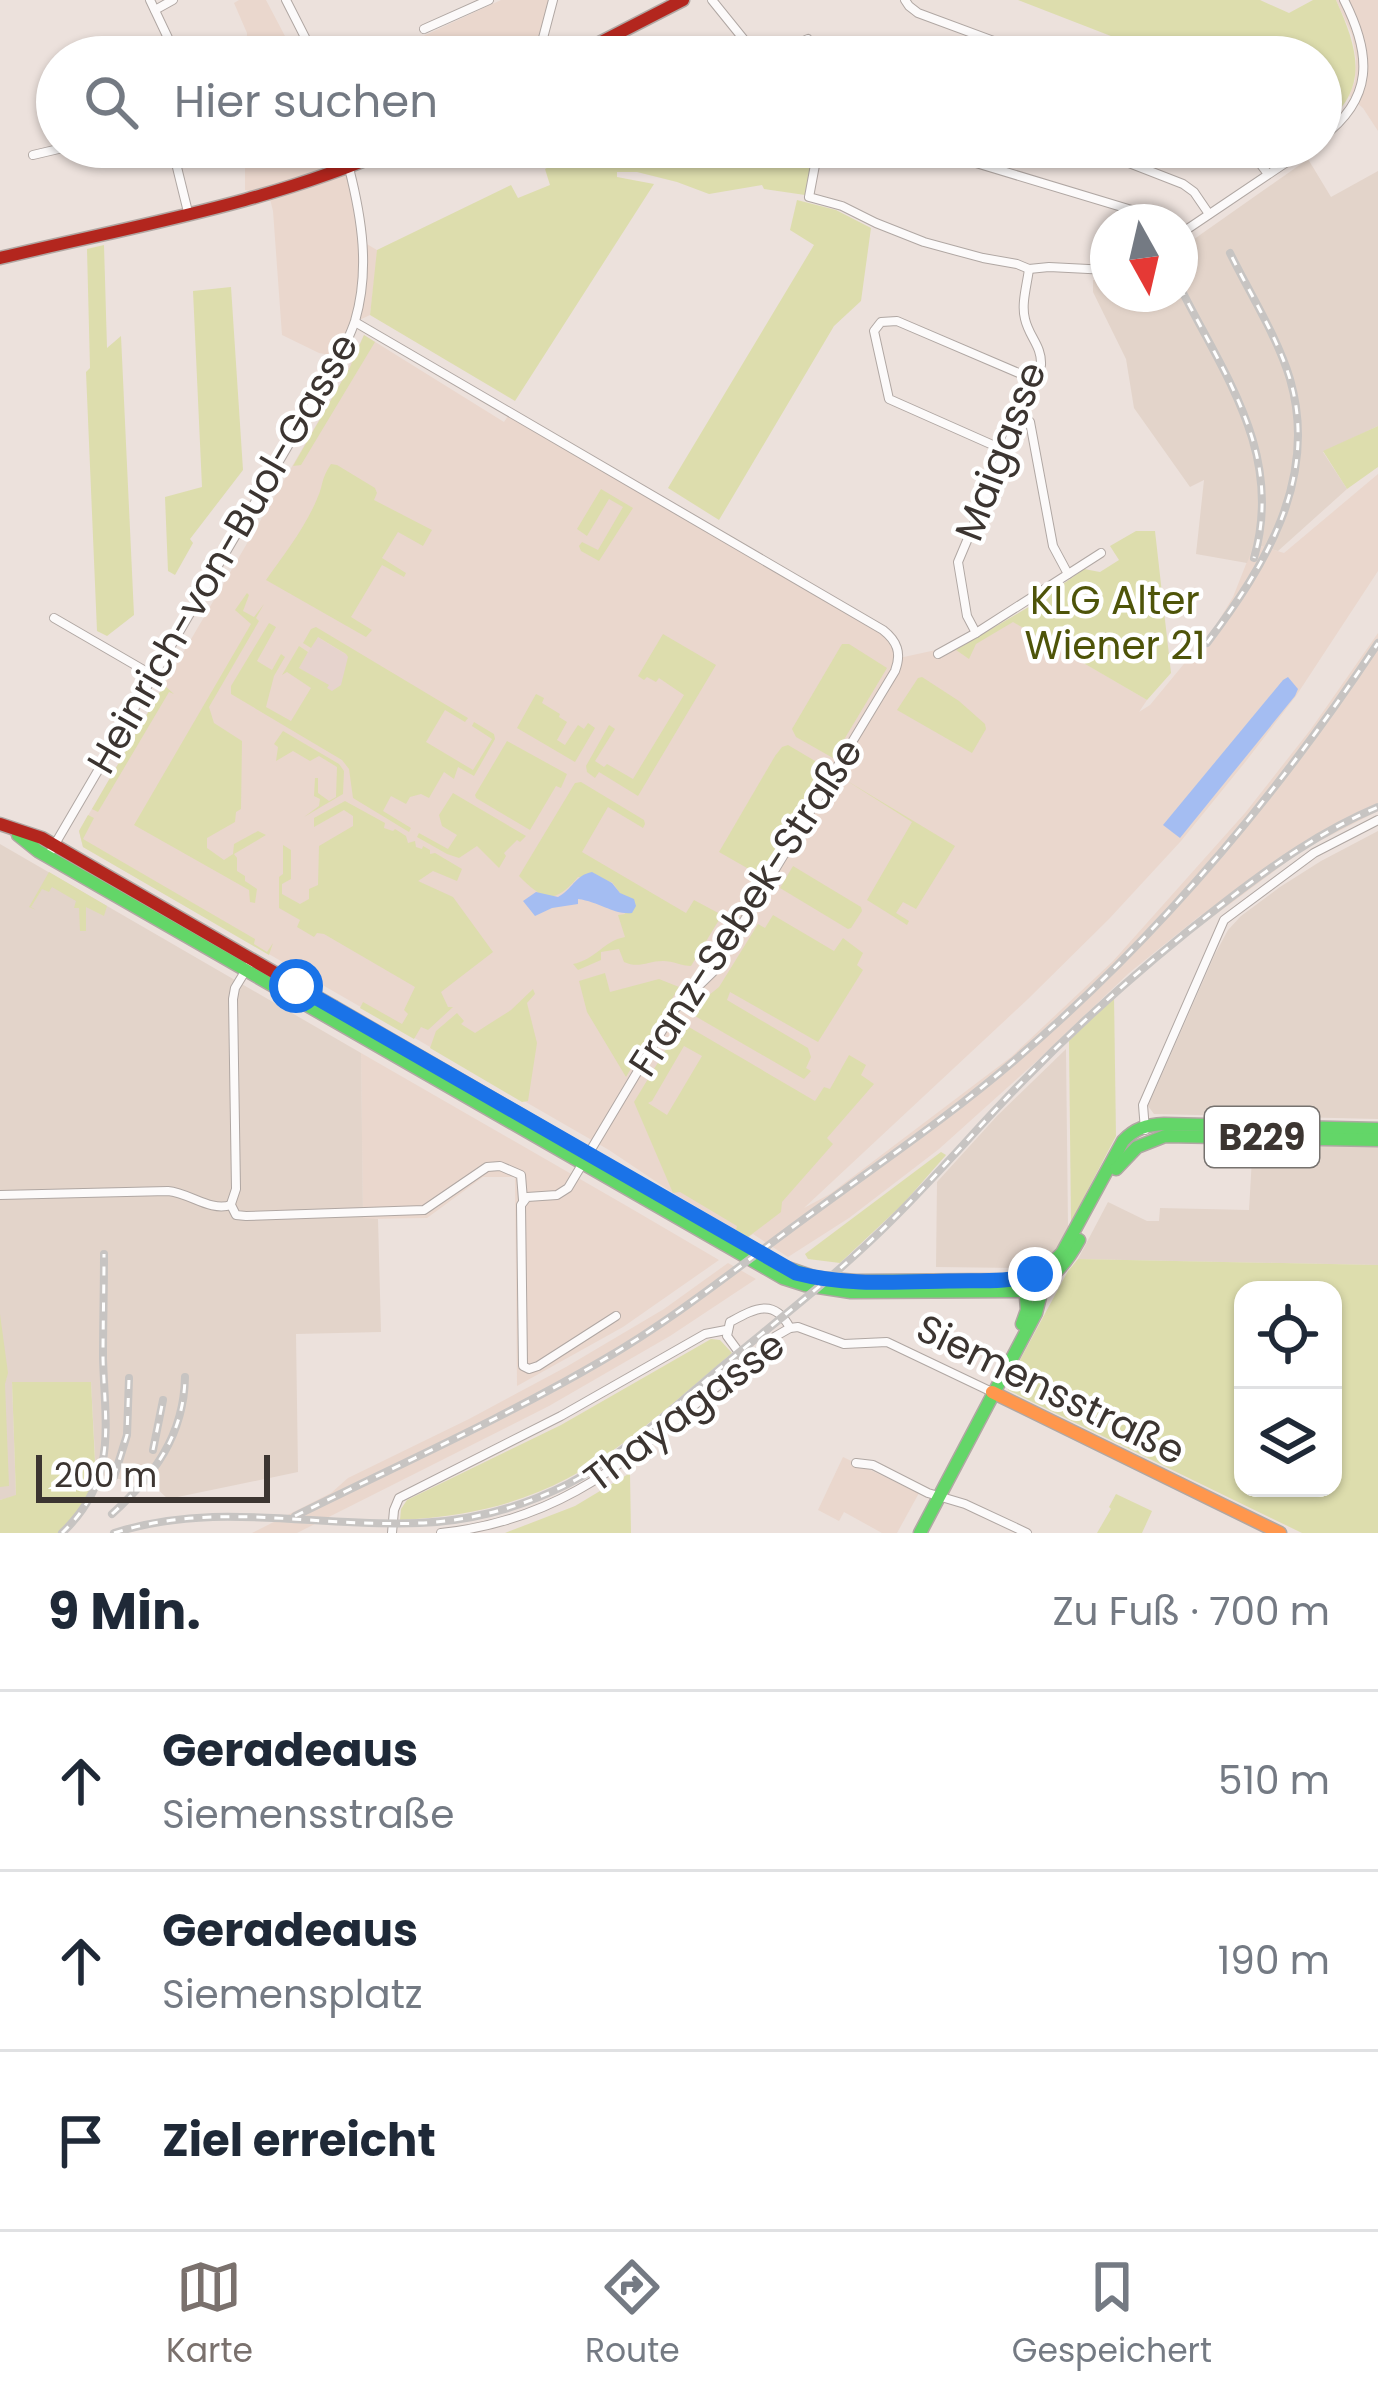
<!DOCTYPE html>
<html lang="de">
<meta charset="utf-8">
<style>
body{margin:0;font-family:Poppins,sans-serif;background:#f2f2f3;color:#1f2937}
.controls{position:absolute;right:36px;bottom:36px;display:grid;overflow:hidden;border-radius:24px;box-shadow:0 3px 9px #0004}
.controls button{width:108px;height:108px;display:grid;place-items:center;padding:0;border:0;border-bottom:3px solid #e0e1e3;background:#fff;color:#1f2937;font:60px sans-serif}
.compass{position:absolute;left:1090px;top:204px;width:108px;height:108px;border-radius:50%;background:#fff;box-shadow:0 3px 9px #0004;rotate:172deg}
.scale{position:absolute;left:36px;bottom:30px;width:234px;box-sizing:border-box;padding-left:12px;border:6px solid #3c3531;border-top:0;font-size:33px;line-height:42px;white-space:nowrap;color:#3c3531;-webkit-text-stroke:9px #fff;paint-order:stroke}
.stop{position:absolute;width:36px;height:36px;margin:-27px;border:9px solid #1a73e8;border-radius:50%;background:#fff}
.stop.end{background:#1a73e8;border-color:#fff;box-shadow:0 3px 12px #0008}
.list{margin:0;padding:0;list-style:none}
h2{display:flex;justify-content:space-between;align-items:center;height:156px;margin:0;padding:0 48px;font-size:51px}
h2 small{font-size:39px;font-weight:400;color:#747a83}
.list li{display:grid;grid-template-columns:78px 1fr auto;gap:36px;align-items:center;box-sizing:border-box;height:180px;padding:0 48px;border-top:3px solid #e0e1e3}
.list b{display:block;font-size:45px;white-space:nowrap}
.list p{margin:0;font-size:39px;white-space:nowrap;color:#747a83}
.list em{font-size:39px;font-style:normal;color:#747a83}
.icon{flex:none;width:66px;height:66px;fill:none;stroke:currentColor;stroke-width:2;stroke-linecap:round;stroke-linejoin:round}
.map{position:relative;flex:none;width:1378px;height:1533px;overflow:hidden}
.search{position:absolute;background:#fff;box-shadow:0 3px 9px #0004;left:36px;right:36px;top:36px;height:132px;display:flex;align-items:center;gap:30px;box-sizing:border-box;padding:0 42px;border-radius:66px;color:#747a83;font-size:45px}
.sheet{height:696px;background:#fff}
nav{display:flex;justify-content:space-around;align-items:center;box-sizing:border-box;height:168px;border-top:3px solid #e0e1e3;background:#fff;font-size:33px;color:#747a83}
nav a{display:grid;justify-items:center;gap:6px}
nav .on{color:#7a716d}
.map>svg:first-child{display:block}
.built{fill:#ead7cd}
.industrial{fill:#e3d4ca}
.education{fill:#e6d3cd}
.green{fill:#ddddad;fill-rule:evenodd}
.water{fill:#a4bdf2}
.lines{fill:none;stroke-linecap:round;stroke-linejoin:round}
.street-casing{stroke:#b0a7a3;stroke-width:10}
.fast-casing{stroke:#b0a7a3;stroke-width:15}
.slow-casing{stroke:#b0a7a3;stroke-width:15}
.jam-casing{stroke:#b0a7a3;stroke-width:15}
.street{stroke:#fcfafa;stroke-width:8}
.fast{stroke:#63d668;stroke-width:12}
.slow{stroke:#ff974d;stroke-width:12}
.jam{stroke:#b3261e;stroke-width:12}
.rail-casing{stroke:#c7c4c2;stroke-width:8}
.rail{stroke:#fff;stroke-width:3;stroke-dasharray:9;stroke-linecap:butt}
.route{stroke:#1a73e8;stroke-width:15}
.labels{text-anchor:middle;stroke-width:9;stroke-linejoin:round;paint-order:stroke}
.shield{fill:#fff;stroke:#76726f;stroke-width:3}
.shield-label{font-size:36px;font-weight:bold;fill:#3c3531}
.street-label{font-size:39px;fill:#3c3531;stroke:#fff}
.park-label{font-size:39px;fill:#4e5409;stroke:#fff}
</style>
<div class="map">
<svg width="1378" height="1533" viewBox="0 0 1378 1533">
<rect width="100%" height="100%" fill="#ece1dc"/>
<!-- built -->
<g class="built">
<polygon points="239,0 266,0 296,57 246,57 247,33 234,3"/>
<polygon points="501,0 549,0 537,57 378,57"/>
<polygon points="1336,0 1378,0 1378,131 1363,108 1349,96 1355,81 1356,58 1352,35"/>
<polygon points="245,147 390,147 350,167 364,220 365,243 377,250 377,256 370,315 355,322 340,357 319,353 282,335 273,211 269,195 245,190"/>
<polygon points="364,335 504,422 510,413 883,630 899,658 936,650 941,658 1009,619 1147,700 1139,712 1150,705 1216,625 1233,597 1254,544 1284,553 1378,474 1378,571 1296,696 1246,761 1181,841 1109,919 1028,999 804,1208 830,1194 1011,1057 1113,961 1245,813 1311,729 1378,633 1378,811 1304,849 1207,921 1201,915 1129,973 1038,1060 939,1149 849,1218 788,1257 753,1234 748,1237 673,1193 609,1150 83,847 79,831 339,386"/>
<polygon points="361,1053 632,1209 719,1260 623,1327 517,1386 515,1177 483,1177 427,1218 363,1219"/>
<polygon points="728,1263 756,1279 670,1336 549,1406 297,1533 252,1533 331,1493 348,1478 469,1419 566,1367 664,1309"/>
<polygon points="843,1457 919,1493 897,1533 882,1533 844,1512 839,1521 818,1510"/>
</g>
<!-- industrial -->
<g class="industrial">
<polygon points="1308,159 1331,197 1378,171 1378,426 1323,452 1347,489 1278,551 1254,544 1247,563 1196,554 1204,480 1190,487 1134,408 1126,359 1093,292 1093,280 1108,280 1108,294 1180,294 1180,249"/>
<polygon points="1378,831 1378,1119 1154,1114 1148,1106 1215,954 1228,930 1241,916 1280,887 1321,861"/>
<polygon points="0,844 361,1053 363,1218 378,1219 381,1332 296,1334 298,1472 168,1499 155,1487 96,1474 91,1382 12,1383 16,1496 0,1500"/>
<polygon points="1066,1049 1068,1227 1059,1245 1047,1259 1022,1268 936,1267 937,1182 997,1116"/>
<polygon points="1253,1141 1378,1145 1378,1265 1078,1259 1108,1202 1147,1221 1159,1221 1160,1208 1249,1210"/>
</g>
<!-- education -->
<polygon class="education" points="317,637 370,669 324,749 288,727 317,679 299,668"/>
<!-- green -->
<g class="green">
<path d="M1018 0H1260L1289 13 1313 0H1336C1358 49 1371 90 1321 127V57H1165Z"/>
<polygon points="584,147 810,147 812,165 805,195 764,189 762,185 709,194 677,182 637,172 617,172 617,177 654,184 515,401 370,315 377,250 511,185 518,198 550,185 545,169"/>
<polygon points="797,200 836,210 871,228 861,301 834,326 719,520 668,488 814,245 790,230"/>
<polygon points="104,245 107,348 121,336 134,615 107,636 97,631 86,372 90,368 87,249"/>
<polygon points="231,287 243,470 190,539 193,543 175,575 168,571 165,497 202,487 193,291"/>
<polygon points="364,335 375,342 301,465 293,466 350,367"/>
<polygon points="1378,426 1378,467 1347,489 1323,451"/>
<path d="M331 464 337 465 375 488 377 493 374 500 432 530 423 546 398 532 382 558 406 573 404 577 382 565 351 617 372 630 366 637 266 580C283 556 305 528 317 499 324 484 320 481 331 464Z"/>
<polygon points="601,489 633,508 599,561 581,551 579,546 582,542 598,550 623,507 609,499 587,536 577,529"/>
<polygon points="1136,531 1155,531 1171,673 1147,700 1013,622 976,644 969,659 956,650 1042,599 1084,569 1100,572 1119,560 1110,546"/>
<polygon points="247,593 249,595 243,611 254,617 264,604 256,618 259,621 209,707 214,723 242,741 241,809 236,812 235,822 207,838 207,848 224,860 233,854 234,844 258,831 266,835 234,854 237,858 237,871 245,876 245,881 257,889 255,903 250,902 249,890 134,825 251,624 235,610"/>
<polygon points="269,623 276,627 257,661 272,670 281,654 285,657 274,676 266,707 291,721 311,688 287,672 282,675 299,646 308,652 299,668 329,685 327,688 332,691 341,685 348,657 346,654 318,637 311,648 303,643 311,629 316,627 468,718 465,722 445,710 426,742 473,770 492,739 472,726 474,722 494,734 495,739 474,776 458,767 454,779 444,772 429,798 421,794 410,797 406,804 391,796 383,811 411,828 409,832 353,798 349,769 342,760 231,694 231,686"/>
<polygon points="663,634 716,665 638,796 599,772 595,778 587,772 586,766 609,725 615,729 595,761 604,767 607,764 633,779 684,695 659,678 656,682 647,677 644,680 638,676"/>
<polygon points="842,644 849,644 887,668 833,758 796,737 792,729"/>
<polygon points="922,677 959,701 985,724 986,729 972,753 897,710 918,678"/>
<polygon points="164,685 174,694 169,692 98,812 92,809"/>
<polygon points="536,694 544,698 542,703 560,714 559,717 567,722 557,740 565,745 578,725 584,729 588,723 595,728 575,762 517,728"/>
<polygon points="283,731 339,764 344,771 343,794 304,817 319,806 320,799 314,796 315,778 318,778 318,793 329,801 336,797 337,767 319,756 310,761 293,751 276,761 278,747 274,744"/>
<polygon points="507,741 567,774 561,788 556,786 530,830 476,798 475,795"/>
<polygon points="788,745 827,768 761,876 719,852 775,756 782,747"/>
<polygon points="844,779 955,846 916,909 903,902 896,913 909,921 907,925 867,900 912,822"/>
<path d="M581 782 644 820 645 824 643 828 608 807 582 852 686 913 694 900 722 915 691 966C682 966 673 961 663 961 647 961 639 969 624 962L619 949 601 952V960L578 970 573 964C597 959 603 941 625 937L618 915 625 914 620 893 612 882 578 877C554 905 544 901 519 876L575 783Z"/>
<polygon points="453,793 526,836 520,842 517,840 504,853 506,856 499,868 477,846 459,858 447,854 417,837 419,833 448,849 457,835 442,826 439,815"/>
<polygon points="345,801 385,823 384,828 393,831 395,829 406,836 408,843 415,841 416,847 422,849 423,846 430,850 430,854 435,853 462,869 457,881 433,871 418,881 453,897 493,952 441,992 448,1007 453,1007 428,1030 421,1027 414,1039 360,1008 363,1002 402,1024 408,1014 404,1010 415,987 324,934 317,933 314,937 297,927 300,920 279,908 279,877 283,874 283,845 291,850 291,879 282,884 282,894 300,904 309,899 309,889 318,885 319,846 353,826 353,816 344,810 314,827 314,818"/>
<polygon points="88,815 94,818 83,839 255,939 254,944 267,952 273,943 269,955 83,847 79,831"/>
<polygon points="793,866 861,907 862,911 851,928 848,929 780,888"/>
<polygon points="49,872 107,906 104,916 86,907 86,931 80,931 79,908 74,908 76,901 52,887 49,892 42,889 31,907 36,910 29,907"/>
<polygon points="773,915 834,951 843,938 863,953 857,965 863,970 818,1042 730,992 727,1000 808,1048 811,1057 806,1068 811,1071 804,1079 688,1012 719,987 758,924 765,928"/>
<polygon points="605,973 610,992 659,979 679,987 626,1077 587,1012 579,981"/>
<polygon points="533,989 535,994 527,1003 537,1043 528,1101 522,1102 430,1048 436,1031 457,1013 464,1021 461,1024 475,1033 511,1010"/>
<polygon points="1114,996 1116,1136 1071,1222 1069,1041"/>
<path d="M682 1023 815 1101 824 1087 830 1089 849 1055 866 1065 861 1075 874 1084 827 1138 833 1144 782 1202 781 1212 748 1237 736 1230 737 1226 680 1192 673 1193 634 1102ZM684 1046 702 1056 667 1115 648 1103 652 1101Z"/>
<polygon points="941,1152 946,1155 903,1204 840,1263 808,1259 805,1254"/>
<path d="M1078 1259 1378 1265V1533H1302L1008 1390V1383L1015 1369 1068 1271ZM1243 1290H1333V1488H1243Z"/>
<polygon points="0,1314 8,1373 5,1384 9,1486 0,1487"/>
<path d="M711 1339 720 1340 732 1353C617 1450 560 1512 400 1520L401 1509 407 1500 561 1425Z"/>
<polygon points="12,1382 91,1382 96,1481 77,1514 58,1533 0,1533 0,1500 16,1495"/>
<polygon points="630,1473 631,1533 505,1533 575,1506"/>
<polygon points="1116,1494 1152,1511 1142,1533 1097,1533 1111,1509 1109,1507"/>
</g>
<!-- water -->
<g class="water">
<polygon points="1288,677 1298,689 1295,696 1180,838 1163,825 1283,680"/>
<path d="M592 872 612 883 620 893 634 899 636 906 632 913C614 915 600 902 578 899V904L552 908 535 916 523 901 536 892 558 897C572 890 575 875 592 872Z"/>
</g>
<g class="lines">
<defs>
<g id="street">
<polyline points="150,0 177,57"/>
<polyline points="286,0 315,57"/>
<polyline points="712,0 758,57"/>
<polyline points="905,0 909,6 918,13 1037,57"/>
<polyline points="155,10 173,0"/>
<polyline points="424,29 489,0"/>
<polyline points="538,57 553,0"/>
<polyline points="767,57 808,39 816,52 824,57"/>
<path d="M1321 138C1374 99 1372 55 1344 0"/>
<polyline points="172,147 188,212"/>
<polyline points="814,147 815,165 809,197 842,206 876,223 924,242 983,258 1017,264 1029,269 1049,267 1108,270"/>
<polyline points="923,147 1135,211 1158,222"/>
<polyline points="1088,147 1183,184 1194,192 1209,214"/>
<polyline points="1243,147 1253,154 1268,174"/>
<polyline points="33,155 67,147"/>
<polyline points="1180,234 1309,147"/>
<path d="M355 322 883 630C897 641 902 653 895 671L713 972 675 1009 568 1188 557 1195 527 1197 521 1205 523 1366 529 1369 538 1366 616 1316"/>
<polyline points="1022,413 1030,422 1053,546 1068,574"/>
<polyline points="1004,450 889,399 874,331 881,322 897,321 1035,380"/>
<polyline points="54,618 154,676"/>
<path d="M976 633 967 616 958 562 1041 365C1042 346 1029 337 1025 319 1021 304 1027 285 1029 269"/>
<polyline points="938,654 976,633 1101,553"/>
<path d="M48 856 340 357C345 345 351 333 355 321 370 270 362 219 349 168"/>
<polyline points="1145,1130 1143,1105 1224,920 1314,853 1378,820"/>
<path d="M0 1195 168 1191C190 1193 210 1212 231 1205"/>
<polyline points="231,1204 236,1189 233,999 235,988 252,960"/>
<polyline points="231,1205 236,1215 246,1216 424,1210 487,1167 500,1166 521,1175 523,1200"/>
<path d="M746 1362 727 1336 730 1322C754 1309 774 1297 790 1328"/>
<polyline points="856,1463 873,1465 928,1493 965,1504 1027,1533"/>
<polyline points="392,1533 394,1510 399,1498 561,1416 705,1334 726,1330"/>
<path d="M441 1533C547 1522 613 1473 692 1407 720 1384 749 1361 776 1336L790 1328 798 1327 844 1344 887 1342 992 1392"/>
</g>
<g id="fast">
<path d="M18 835 38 851 783 1278 805 1285 851 1292 1019 1291C1049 1284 1065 1266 1079 1240"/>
<path d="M334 1007 779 1265 817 1278 856 1281 1006 1280 1035 1274 1048 1267 1062 1253 1123 1141C1135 1128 1147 1125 1164 1124L1378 1129"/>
<polyline points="1116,1169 1137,1147 1165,1136 1378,1140"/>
<polyline points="1022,1324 1027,1310 1025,1284"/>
<polyline points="920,1533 1036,1313 1040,1297 1036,1278"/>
</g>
<polyline id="slow" points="992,1392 1280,1533"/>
<g id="jam">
<polyline points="572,57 683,0"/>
<path d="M0 258C133 226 271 203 396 147"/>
<polyline points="0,824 42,838 334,1007"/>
</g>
</defs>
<!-- street casing -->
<use href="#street" class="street-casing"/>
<!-- fast casing -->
<use href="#fast" class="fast-casing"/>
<!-- slow casing -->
<use href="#slow" class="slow-casing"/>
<!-- jam casing -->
<use href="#jam" class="jam-casing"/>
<!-- street -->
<use href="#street" class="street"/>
<!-- fast -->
<use href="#fast" class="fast"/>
<!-- slow -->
<use href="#slow" class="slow"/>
<!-- jam -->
<use href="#jam" class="jam"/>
<defs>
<g id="rail">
<path d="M1180 287C1224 375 1284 454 1254 558"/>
<path d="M1207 643C1265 566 1319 479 1290 379 1277 336 1250 294 1230 253"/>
<polyline points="153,1450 163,1400"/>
<polyline points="114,1477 127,1435 129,1378"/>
<path d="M112 1514C154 1476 184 1435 185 1377"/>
<path d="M295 1516C398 1465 504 1418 603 1360 677 1317 743 1263 812 1213 880 1163 951 1115 1015 1060 1155 940 1277 796 1378 643"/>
<path d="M62 1533C118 1480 105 1427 103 1358 103 1324 104 1289 104 1254"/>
<path d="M114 1533C217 1500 315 1528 420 1523 471 1521 522 1507 568 1484 624 1455 671 1410 719 1369 779 1319 842 1271 897 1215 940 1172 979 1126 1021 1083 1085 1017 1152 958 1225 902 1273 865 1321 831 1378 807"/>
</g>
</defs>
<!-- rail casing -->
<use href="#rail" class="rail-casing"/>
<!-- rail -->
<use href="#rail" class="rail"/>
</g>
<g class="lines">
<!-- route -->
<path class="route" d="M296 986 796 1273C845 1286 899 1282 949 1281 977 1280 1008 1283 1035 1274"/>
</g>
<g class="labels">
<!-- shield labels -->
<rect class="shield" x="1205" y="1107" width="114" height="60" rx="9"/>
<g class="shield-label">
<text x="1262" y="1150">B229</text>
</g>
<!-- street labels -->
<g class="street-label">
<text transform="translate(1000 451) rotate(-69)" y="14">Maigasse</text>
<text transform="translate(222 553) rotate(-60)" y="14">Heinrich-von-Buol-Gasse</text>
<text transform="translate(745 907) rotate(-57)" y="14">Franz-Sebek-Straße</text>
<text transform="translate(1051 1389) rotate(26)" y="14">Siemensstraße</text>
<text transform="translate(684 1411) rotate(-37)" y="14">Thayagasse</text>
</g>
<!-- park labels -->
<g class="park-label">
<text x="1115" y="614">KLG Alter<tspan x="1115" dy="45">Wiener 21</tspan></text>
</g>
</g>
</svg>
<div class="controls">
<button><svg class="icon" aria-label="locate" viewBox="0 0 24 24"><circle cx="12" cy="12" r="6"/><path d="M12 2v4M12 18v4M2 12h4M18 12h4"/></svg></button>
<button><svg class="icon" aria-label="layers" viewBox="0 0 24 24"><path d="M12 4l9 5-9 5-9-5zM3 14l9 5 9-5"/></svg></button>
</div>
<svg class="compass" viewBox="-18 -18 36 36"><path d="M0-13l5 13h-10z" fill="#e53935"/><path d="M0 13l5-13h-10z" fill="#747a83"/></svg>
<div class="scale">200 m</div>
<div class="stop" style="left:296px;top:986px"></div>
<div class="stop end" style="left:1035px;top:1274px"></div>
<div class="search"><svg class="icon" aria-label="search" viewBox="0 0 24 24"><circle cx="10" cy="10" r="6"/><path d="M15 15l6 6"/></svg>Hier suchen</div>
</div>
<section class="sheet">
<h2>9 Min.<small>Zu Fuß · 700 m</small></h2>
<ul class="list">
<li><svg class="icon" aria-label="ahead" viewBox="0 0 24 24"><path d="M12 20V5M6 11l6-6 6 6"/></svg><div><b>Geradeaus</b><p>Siemensstraße</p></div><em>510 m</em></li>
<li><svg class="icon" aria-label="ahead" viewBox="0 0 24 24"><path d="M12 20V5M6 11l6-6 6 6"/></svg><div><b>Geradeaus</b><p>Siemensplatz</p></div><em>190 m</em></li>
<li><svg class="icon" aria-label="arrive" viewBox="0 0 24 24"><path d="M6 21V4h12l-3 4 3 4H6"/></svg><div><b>Ziel erreicht</b></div></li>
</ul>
</section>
<nav>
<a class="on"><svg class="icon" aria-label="map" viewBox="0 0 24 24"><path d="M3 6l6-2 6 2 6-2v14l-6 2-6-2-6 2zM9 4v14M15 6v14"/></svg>Karte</a>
<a><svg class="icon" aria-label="directions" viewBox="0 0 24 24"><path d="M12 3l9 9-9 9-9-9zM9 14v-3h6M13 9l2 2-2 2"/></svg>Route</a>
<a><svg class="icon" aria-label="saved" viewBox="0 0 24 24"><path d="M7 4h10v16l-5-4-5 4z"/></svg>Gespeichert</a>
</nav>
